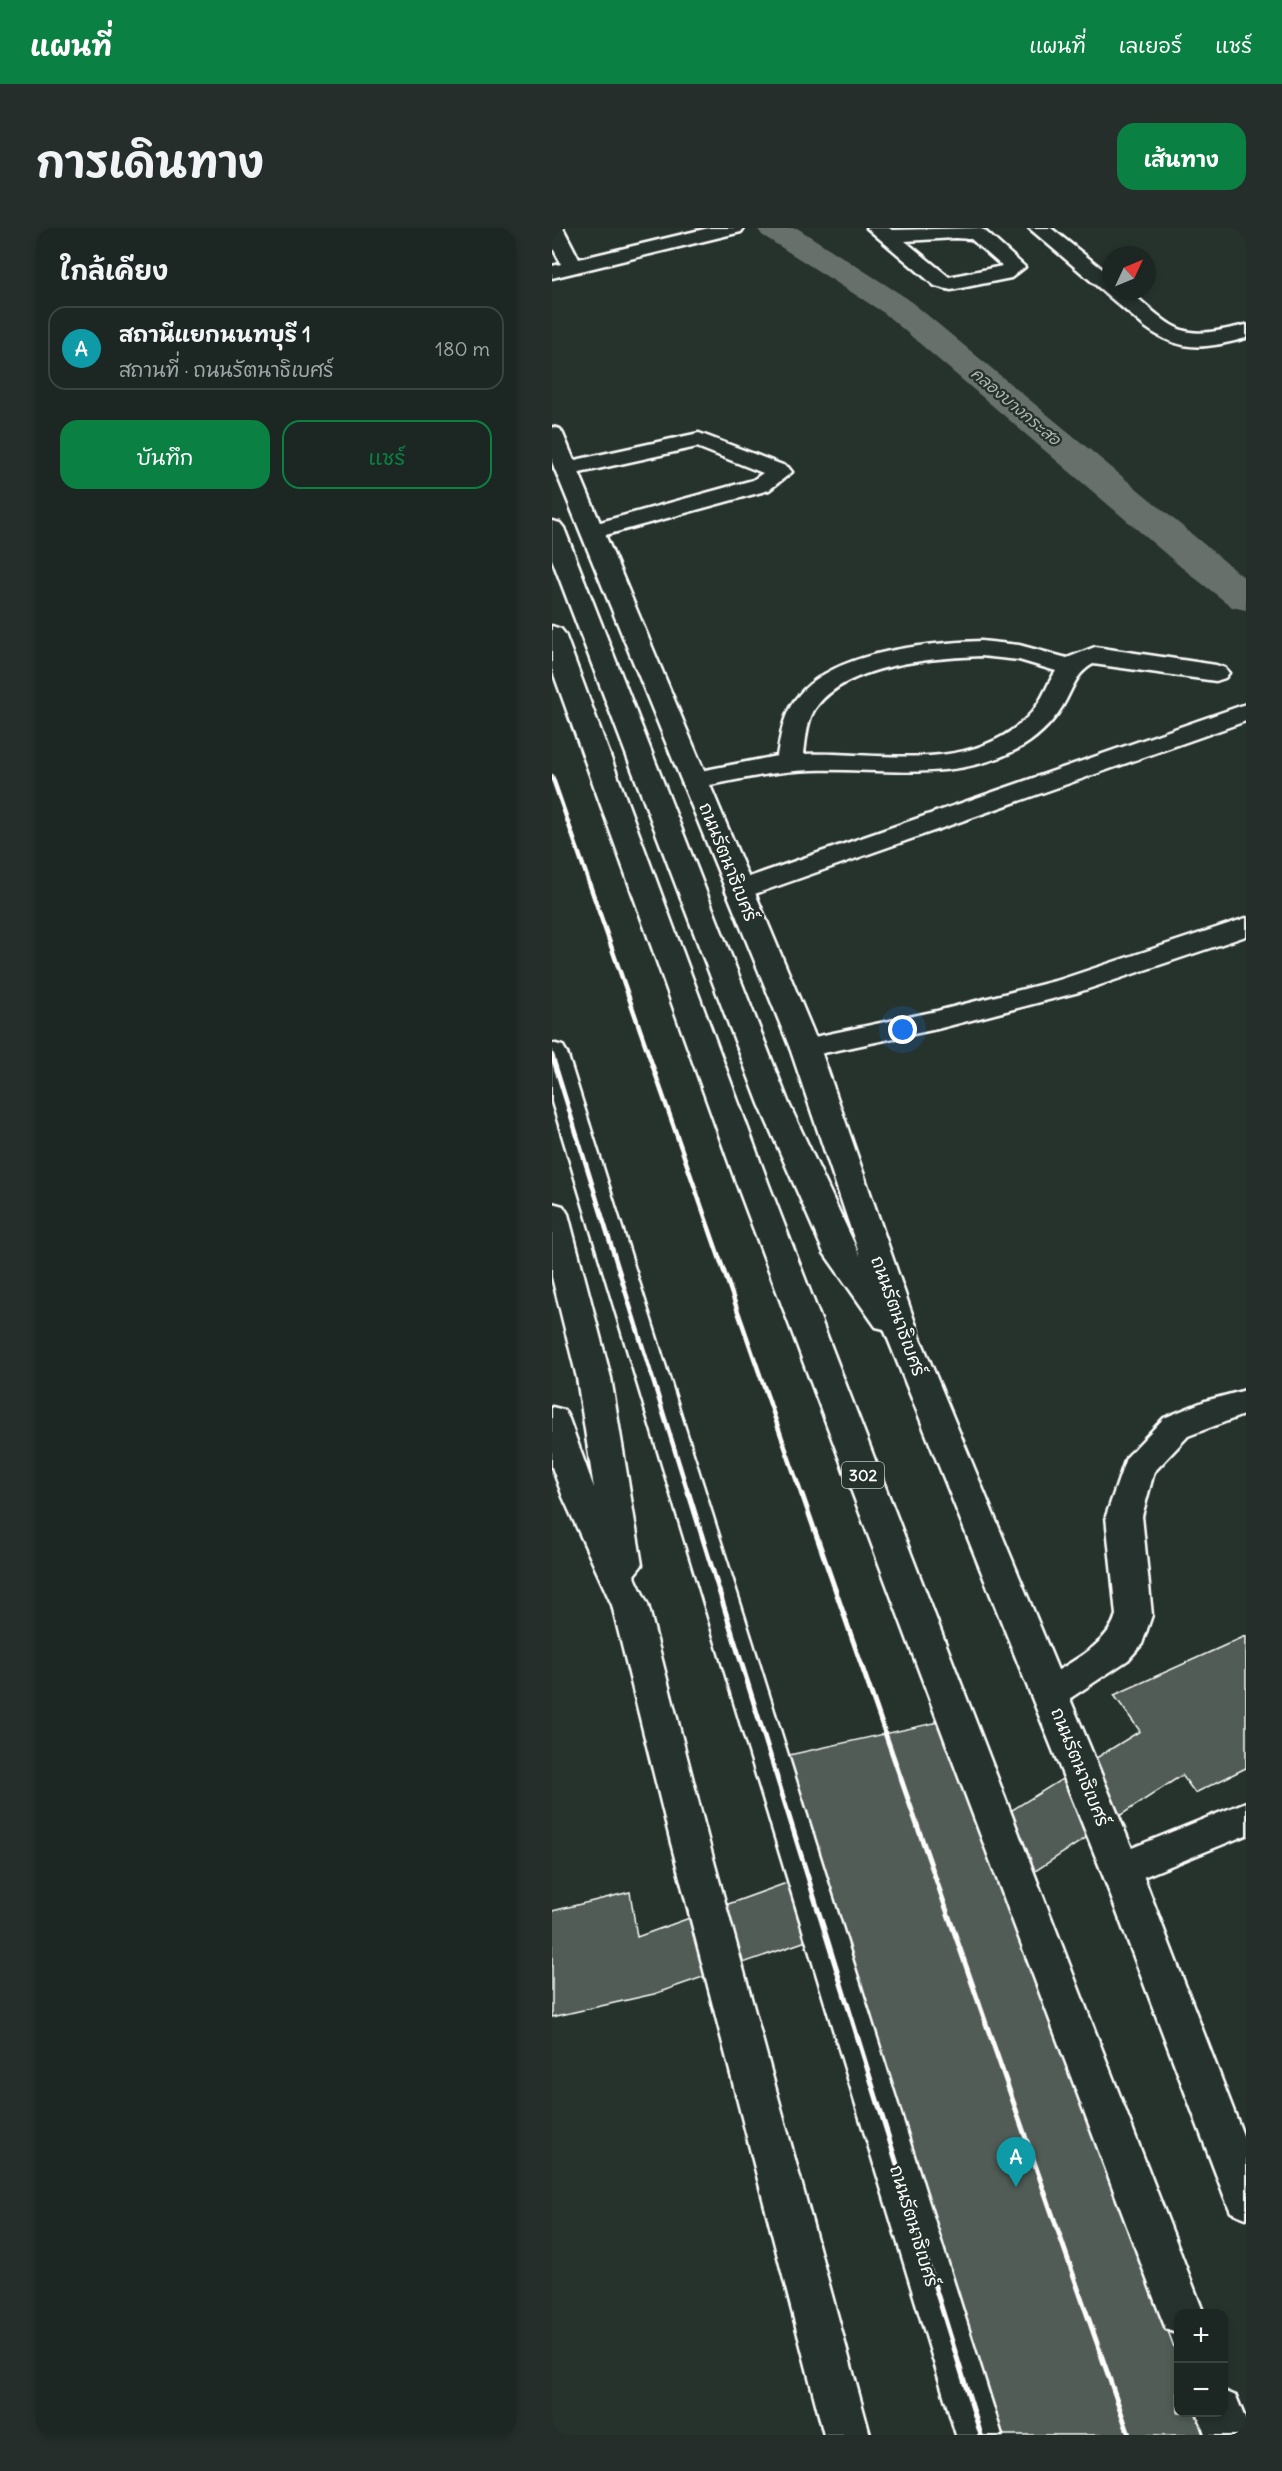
<!DOCTYPE html>
<html lang="th">
<meta charset="utf-8">
<style>
body{margin:0;font-family:Delius,"Playpen Sans Thai",sans-serif;background:#252e2a;color:#f1f3f6}
.controls{position:absolute;right:18px;bottom:18px;display:grid;overflow:hidden;border-radius:12px;box-shadow:0 3px 9px #0003}
.controls button{width:54px;height:54px;display:grid;place-items:center;padding:0;border:0;border-bottom:2px solid #3a4340;background:#1c2622;color:#f1f3f6;font:30px sans-serif}
.compass{position:absolute;left:550px;top:18px;width:54px;height:54px;border-radius:50%;background:#1c2622;box-shadow:0 3px 9px #0003;rotate:46deg}
.you{position:absolute;left:351px;top:802px;width:21px;height:21px;margin:-15px;border:4px solid #fff;border-radius:50%;background:#1a73e8;box-shadow:0 0 0 9px #1a73e833}
.badge{display:grid;place-items:center;width:39px;height:39px;border-radius:50%;background:#0b8043;color:#fff;font-size:20px;font-weight:700}
.pin{position:absolute;translate:-50% -50px;filter:drop-shadow(0 2px 3px #0008)}
.pin::after{content:'';position:absolute;top:32px;width:21px;height:18px;background:inherit;clip-path:polygon(0 0,100% 0,50% 100%)}
.list{margin:0;padding:0;list-style:none}
h2{display:flex;justify-content:space-between;align-items:center;height:78px;margin:0;padding:0 24px;font-size:26px}
h2 small{font-size:20px;font-weight:400;color:#a0a5a5}
.list li{display:grid;grid-template-columns:39px 1fr auto;gap:18px;align-items:center;box-sizing:border-box;height:84px;margin:0 12px 12px;padding:0 12px;border:2px solid #3a4340;border-radius:18px}
.list b{display:block;font-size:22px;white-space:nowrap}
.list p{margin:0;font-size:20px;white-space:nowrap;color:#a0a5a5}
.list em{font-size:20px;font-style:normal;color:#a0a5a5}
.actions{display:flex;gap:12px;padding:18px 24px}
.actions a{flex:1;padding:14px 0;border:2px solid #0b8043;border-radius:18px;text-align:center;font-size:21px;color:#0b8043}
.actions .main{background:#0b8043;color:#fff}
.map{position:relative;flex:none;width:694px;height:2207px;overflow:hidden;border-radius:18px}
header{display:flex;align-items:center;gap:36px;box-sizing:border-box;height:84px;padding:0 30px;background:#0b8043;color:#fff}
header strong{font-size:28px}
nav{display:flex;gap:33px;margin-inline-start:auto;font-size:21px}
.intro{display:flex;align-items:center;justify-content:space-between;box-sizing:border-box;height:144px;padding:0 36px}
h1{margin:0;font-size:42px}
.button{padding:15px 27px;border-radius:18px;background:#0b8043;color:#fff;font-size:21px;font-weight:700}
main{display:flex;gap:36px;padding:0 36px}
aside{flex:1;background:#1c2622;border-radius:18px;box-shadow:0 3px 9px #0003}
.map>svg:first-child{display:block}
.lines{fill:none;stroke-linecap:round;stroke-linejoin:round}
.canal{fill:#67706c;fill-rule:evenodd}
.building{fill:#515c57;stroke:#fff;stroke-width:1.5}
.minor-casing{stroke:#fff;stroke-width:5}
.major-casing{stroke:#fff;stroke-width:5}
.minor{fill:#26332d;fill-rule:evenodd}
.major{fill:#26332d;fill-rule:evenodd}
.rail-far1{stroke:#fff;stroke-width:4.5}
.rail{stroke:#fff;stroke-width:5}
.labels{text-anchor:middle;stroke-width:5;stroke-linejoin:round;paint-order:stroke}
.far-water-label{font-size:16px;font-style:italic;fill:#b3b8b6;stroke:#26332d}
.shield{fill:#26332d;stroke:#bec2c0;stroke-width:1.5}
.shield-label{font-size:16px;font-weight:bold;fill:#fff}
.street-label{font-size:18px;fill:#fff;stroke:#26332d}
</style>
<header>
<strong>แผนที่</strong>
<nav><a>แผนที่</a><a>เลเยอร์</a><a>แชร์</a></nav>
</header>
<div class="intro"><h1>การเดินทาง</h1><a class="button">เส้นทาง</a></div>
<main>
<aside>
<h2>ใกล้เคียง<small></small></h2>
<ul class="list">
<li><span class="badge" style="background:#0f9aa8">A</span><div><b>สถานีแยกนนทบุรี 1</b><p>สถานที่ · ถนนรัตนาธิเบศร์</p></div><em>180 m</em></li>
</ul>
<div class="actions"><a class="main">บันทึก</a><a>แชร์</a></div>
</aside>
<div class="map">
<svg width="694" height="2207" viewBox="0 0 694 2207">
<rect width="100%" height="100%" fill="#26332d"/>
<filter id="ink" filterUnits="userSpaceOnUse"><feTurbulence type="fractalNoise" baseFrequency=".0167" numOctaves="2"/><feDisplacementMap in="SourceGraphic" scale="12" xChannelSelector="R" yChannelSelector="G"/><feConvolveMatrix kernelMatrix="1 2 1 2 8 2 1 2 1" color-interpolation-filters="sRGB"/></filter>
<g filter="url(#ink)">
<g class="lines">
<!-- canal -->
<polygon class="canal" points="205,0 245,0 356,71 694,351 694,382 680,379 629,339 332,85 210,7"/>
</g>
<!-- building -->
<polygon class="building" points="694,1408 694,1540 643,1565 630,1547 454,1662 626,2130 626,2184 647,2184 655,2207 442,2207 283,1703 102,1766 0,1789 0,1683 78,1664 85,1709 265,1644 228,1529 391,1493 431,1600 588,1503 562,1467"/>
<g class="lines">
<defs>
<g id="minor">
<polygon points="0,0 11,0 27,31 157,0 192,0 189,4 0,50 0,38 9,36 0,18"/>
<path d="M315 0H337L340 2 426 0 432 2 473 39 459 50 399 62 383 58ZM403 10 419 11 450 38 397 49 353 13Z"/>
<path d="M477 0H499L559 48V63H577C628 105 626 113 694 97V110C653 121 629 125 593 99Z"/>
<polygon points="147,205 236,239 240,244 217,262 50,308 34,308 30,303 34,298 201,252 211,245 145,219 14,248 6,246 2,241 6,236 14,234"/>
<path d="M429 413 467 417 515 430 543 419 664 437 673 440 677 445 673 450 664 453 541 436C525 445 522 457 514 472 504 491 489 507 471 518 406 556 331 540 260 542 220 543 182 553 143 560L134 558 130 552 134 546 143 544 225 528C229 507 231 485 246 468 283 423 375 415 429 413ZM429 428 467 432 504 443C495 456 491 471 481 483 424 549 327 523 252 526 254 511 255 490 265 478 297 436 381 430 429 428Z"/>
<polygon points="694,476 694,493 197,668 187,670 177,668 173,662 177,656"/>
<polygon points="694,690 694,708 527,764 385,801 253,829 242,827 238,820 242,813 253,811 385,783 507,752"/>
<path d="M694 1162V1186L636 1208 602 1244 590 1288 600 1387 590 1416 576 1432 511 1475 498 1480 485 1475 479 1465 485 1455C512 1437 555 1420 564 1387L554 1288 574 1230 612 1190 653 1173Z"/>
<polygon points="694,1574 694,1607 569,1658 555,1654 549,1642 555,1630"/>
</g>
<g id="major">
<polygon points="0,199 8,201 11,206 268,820 369,1112 589,1642 694,1915 694,1990 679,1984 673,1970 549,1642 332,1101 324,1099 272,1025 207,876 0,331 0,293 8,295 12,300 237,876 308,1028 238,820 0,234"/>
<polygon points="0,398 9,401 13,406 217,957 652,2086 626,2086 626,2106 614,2101 608,2086 185,957 0,441"/>
<polygon points="0,815 11,818 15,825 450,2207 404,2207 0,874"/>
<polygon points="0,975 11,978 16,986 59,1150 90,1337 82,1347 96,1377 157,1615 318,2207 272,2207 119,1615 60,1377 11,1269 0,1239 0,1179 12,1182 17,1191 42,1260 25,1150 0,1049"/>
<polygon points="672,2163 684,2168 694,2193 694,2207 653,2207 645,2184 672,2184"/>
</g>
</defs>
<!-- minor casing -->
<use href="#minor" class="minor-casing"/>
<!-- major casing -->
<use href="#major" class="major-casing"/>
<!-- minor -->
<use href="#minor" class="minor"/>
<!-- major -->
<use href="#major" class="major"/>
<!-- rail-far1 -->
<g class="rail-far1">
<polyline points="0,548 250,1268"/>
<polyline points="0,827 137,1268"/>
</g>
<!-- rail -->
<g class="rail">
<polyline points="137,1266 429,2207"/>
<polyline points="250,1266 577,2207"/>
</g>
</g>
</g>
<g class="labels">
<!-- far-water labels -->
<g class="far-water-label">
<text transform="translate(464 178) rotate(40)" y="6">คลองบางกระสอ</text>
</g>
<!-- shield labels -->
<rect class="shield" x="290" y="1234" width="42" height="26" rx="4.5"/>
<g class="shield-label">
<text x="311" y="1253">302</text>
</g>
<!-- street labels -->
<g class="street-label">
<text transform="translate(176 634) rotate(68)" y="6">ถนนรัตนาธิเบศร์</text>
<text transform="translate(346 1088) rotate(70)" y="6">ถนนรัตนาธิเบศร์</text>
<text transform="translate(528 1539) rotate(68)" y="6">ถนนรัตนาธิเบศร์</text>
<text transform="translate(362 1998) rotate(73)" y="6">ถนนรัตนาธิเบศร์</text>
</g>
</g>
</svg>
<div class="controls">
<button>+</button>
<button>−</button>
</div>
<svg class="compass" viewBox="-18 -18 36 36"><path d="M0-13l5 13h-10z" fill="#e53935"/><path d="M0 13l5-13h-10z" fill="#a0a5a5"/></svg>
<div class="you"></div>
<div class="pin badge" style="left:464px;top:1959px;background:#0f9aa8">A</div>
</div>
</main>
